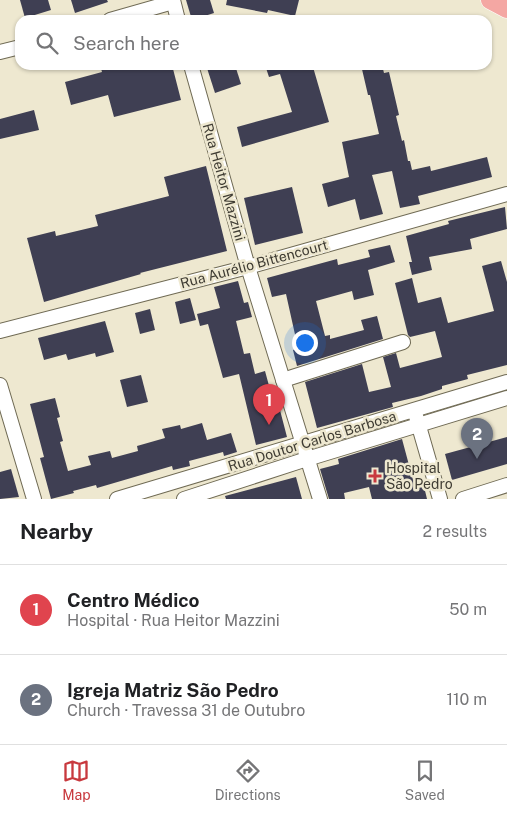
<!DOCTYPE html>
<meta charset="utf-8">
<style>
body{margin:0;font-family:"Public Sans",sans-serif;background:#f6f6f6;color:#202124}
.you{position:absolute;left:304px;top:342px;width:18px;height:18px;margin:-12px;border:4px solid #fff;border-radius:50%;background:#1a73e8;box-shadow:0 0 0 8px #1a73e833}
.badge{display:grid;place-items:center;width:32px;height:32px;border-radius:50%;background:#c8393e;color:#fff;font-size:16px;font-weight:700}
.pin{position:absolute;translate:-50% -41px;filter:drop-shadow(0 1px 2px #0008)}
.pin::after{content:'';position:absolute;top:26px;width:18px;height:15px;background:inherit;clip-path:polygon(0 0,100% 0,50% 100%)}
.list{margin:0;padding:0;list-style:none}
h2{display:flex;justify-content:space-between;align-items:center;height:65px;margin:0;padding:0 20px;font-size:21px}
h2 small{font-size:16px;font-weight:400;color:#757577}
.list li{display:grid;grid-template-columns:32px 1fr auto;gap:15px;align-items:center;box-sizing:border-box;height:90px;padding:0 20px;border-top:1px solid #e0e0e0}
.list b{display:block;font-size:19px;white-space:nowrap}
.list p{margin:0;font-size:16px;white-space:nowrap;color:#757577}
.list em{font-size:16px;font-style:normal;color:#757577}
.icon{flex:none;width:28px;height:28px;fill:none;stroke:currentColor;stroke-width:2;stroke-linecap:round;stroke-linejoin:round}
.map{position:relative;flex:none;width:507px;height:499px;overflow:hidden}
.search{position:absolute;background:#fff;box-shadow:0 1px 4px #0004;left:15px;right:15px;top:15px;height:55px;display:flex;align-items:center;gap:12px;box-sizing:border-box;padding:0 18px;border-radius:15px;color:#757577;font-size:19px}
.sheet{height:245px;background:#fff}
nav{display:flex;justify-content:space-around;align-items:center;box-sizing:border-box;height:70px;border-top:1px solid #e0e0e0;background:#fff;font-size:14px;color:#757577}
nav a{display:grid;justify-items:center;gap:2px}
nav .on{color:#c8393e}
.map>svg:first-child{display:block}
.building{fill:#3f3f53}
.lines{fill:none;stroke-linecap:round;stroke-linejoin:round}
.minor-casing{stroke:#6f6a54;stroke-width:16}
.major-casing{stroke:#fff;stroke-width:19}
.minor{stroke:#fff;stroke-width:14}
.major{stroke:#f4a7a3;stroke-width:18}
.poi-dot{fill:#c8393e;stroke:#eee8d0;stroke-width:2}
.labels{text-anchor:middle;stroke-width:5;stroke-linejoin:round;paint-order:stroke}
.street-label{font-size:14px;fill:#3f3c33;stroke:#eee8d0}
.poi-label{font-size:14px;fill:#3f3c33;stroke:#eee8d0;text-anchor:start}
</style>
<div class="map">
<svg width="507" height="499" viewBox="0 0 507 499">
<rect width="100%" height="100%" fill="#eee8d0"/>
<!-- building -->
<g class="building">
<polygon points="20,0 48,0 51,10 25,18"/>
<polygon points="71,0 107,0 108,2 75,13"/>
<polygon points="186,0 210,0 214,13 192,20"/>
<polygon points="227,0 299,0 295,16 268,10 267,13 226,5"/>
<polygon points="100,65 172,65 181,100 114,117 108,95 71,105 65,82 102,72"/>
<polygon points="206,65 235,65 241,84 215,93"/>
<polygon points="265,65 306,65 307,68 313,67 329,122 242,147 237,127 292,112 280,74 269,77"/>
<polygon points="361,65 382,65 384,73 389,72 399,115 396,116 402,141 404,140 408,161 410,161 412,170 430,166 431,171 487,157 492,177 418,196 420,204 400,208 392,171 372,175 383,214 360,220 355,199 328,207 322,184 349,177 342,142 379,134 370,95 368,95"/>
<polygon points="34,110 39,130 0,139 0,119"/>
<polygon points="206,166 227,251 140,273 141,274 44,302 27,238 55,231 56,236 98,226 95,215 169,196 164,177"/>
<polygon points="292,187 303,233 255,245 244,198"/>
<polygon points="505,207 507,229 470,239 472,249 429,257 432,270 412,275 409,262 412,262 406,236 449,224 448,221"/>
<polygon points="390,245 395,262 368,270 374,295 354,300 352,291 316,301 325,336 330,335 330,339 364,330 361,320 377,316 383,339 297,366 293,350 298,348 286,294 272,297 267,278 337,259 338,265 370,257 368,250"/>
<polygon points="501,261 507,282 507,365 467,375 468,379 442,386 442,389 421,396 392,403 393,407 317,428 305,382 362,364 369,392 391,387 383,357 396,353 400,368 442,357 435,331 410,337 408,335 395,283 412,278 418,303 441,297 448,323 494,311 482,266"/>
<polygon points="238,281 244,303 248,302 252,317 236,321 244,354 250,353 255,374 265,371 271,393 275,391 287,437 256,445 239,374 223,378 208,324 200,326 197,314 220,308 214,287"/>
<polygon points="190,298 196,320 180,324 175,302"/>
<polygon points="150,309 155,330 140,334 135,313"/>
<polygon points="105,321 114,352 96,357 95,353 68,360 66,354 44,360 38,338"/>
<polygon points="141,375 148,402 127,407 120,380"/>
<polygon points="55,398 60,417 57,418 63,441 60,442 68,471 91,465 88,456 110,451 112,458 138,451 137,446 165,438 162,429 180,425 181,429 202,423 207,440 231,433 237,452 224,456 223,452 189,461 190,466 173,470 172,466 97,488 96,485 73,491 74,493 51,499 40,458 44,457 30,404"/>
<polygon points="507,437 507,464 452,480 445,454"/>
<polygon points="402,439 413,480 422,478 427,499 372,499 369,487 344,493 345,499 329,499 320,469 339,464 338,459"/>
<polygon points="11,469 19,497 0,499 0,472"/>
<polygon points="296,477 302,499 226,499 225,496"/>
</g>
<g class="lines">
<defs>
<g id="minor">
<polyline points="173,0 178,20"/>
<polyline points="110,20 173,2"/>
<polyline points="0,52 20,47"/>
<polyline points="191,65 248,267 320,499"/>
<polyline points="0,331 248,267 507,194"/>
<polyline points="283,380 403,342"/>
<polyline points="0,385 34,499"/>
<polyline points="416,416 440,499"/>
<polyline points="117,499 507,382"/>
<polyline points="184,499 307,459 507,398"/>
<polyline points="463,499 507,485"/>
</g>
<polyline id="major" points="490,0 507,9"/>
</defs>
<!-- minor casing -->
<use href="#minor" class="minor-casing"/>
<!-- major casing -->
<use href="#major" class="major-casing"/>
<!-- minor -->
<use href="#minor" class="minor"/>
<!-- major -->
<use href="#major" class="major"/>
</g>
<!-- markers -->
<path class="poi-dot" d="M372.5 468.5h5v5h5v5h-5v5h-5v-5h-5v-5h5z"/>
<g class="labels">
<!-- street labels -->
<g class="street-label">
<text transform="translate(224 182) rotate(74)" y="5">Rua Heitor Mazzini</text>
<text transform="translate(254 264) rotate(-15)" y="5">Rua Aurélio Bittencourt</text>
<text transform="translate(312 441) rotate(-17)" y="5">Rua Doutor Carlos Barbosa</text>
</g>
<!-- poi labels -->
<g class="poi-label">
<text x="386" y="473">Hospital<tspan x="386" dy="16">São Pedro</tspan></text>
</g>
</g>
</svg>
<div class="you"></div>
<div class="pin badge" style="left:269px;top:425px;background:#e0444e">1</div>
<div class="pin badge" style="left:477px;top:459px;background:#6b7280">2</div>
<div class="search"><svg class="icon" aria-label="search" viewBox="0 0 24 24"><circle cx="10" cy="10" r="6"/><path d="M15 15l6 6"/></svg>Search here</div>
</div>
<section class="sheet">
<h2>Nearby<small>2 results</small></h2>
<ul class="list">
<li><span class="badge" style="background:#e0444e">1</span><div><b>Centro Médico</b><p>Hospital · Rua Heitor Mazzini</p></div><em>50 m</em></li>
<li><span class="badge" style="background:#6b7280">2</span><div><b>Igreja Matriz São Pedro</b><p>Church · Travessa 31 de Outubro</p></div><em>110 m</em></li>
</ul>
</section>
<nav>
<a class="on"><svg class="icon" aria-label="map" viewBox="0 0 24 24"><path d="M3 6l6-2 6 2 6-2v14l-6 2-6-2-6 2zM9 4v14M15 6v14"/></svg>Map</a>
<a><svg class="icon" aria-label="directions" viewBox="0 0 24 24"><path d="M12 3l9 9-9 9-9-9zM9 14v-3h6M13 9l2 2-2 2"/></svg>Directions</a>
<a><svg class="icon" aria-label="saved" viewBox="0 0 24 24"><path d="M7 4h10v16l-5-4-5 4z"/></svg>Saved</a>
</nav>
